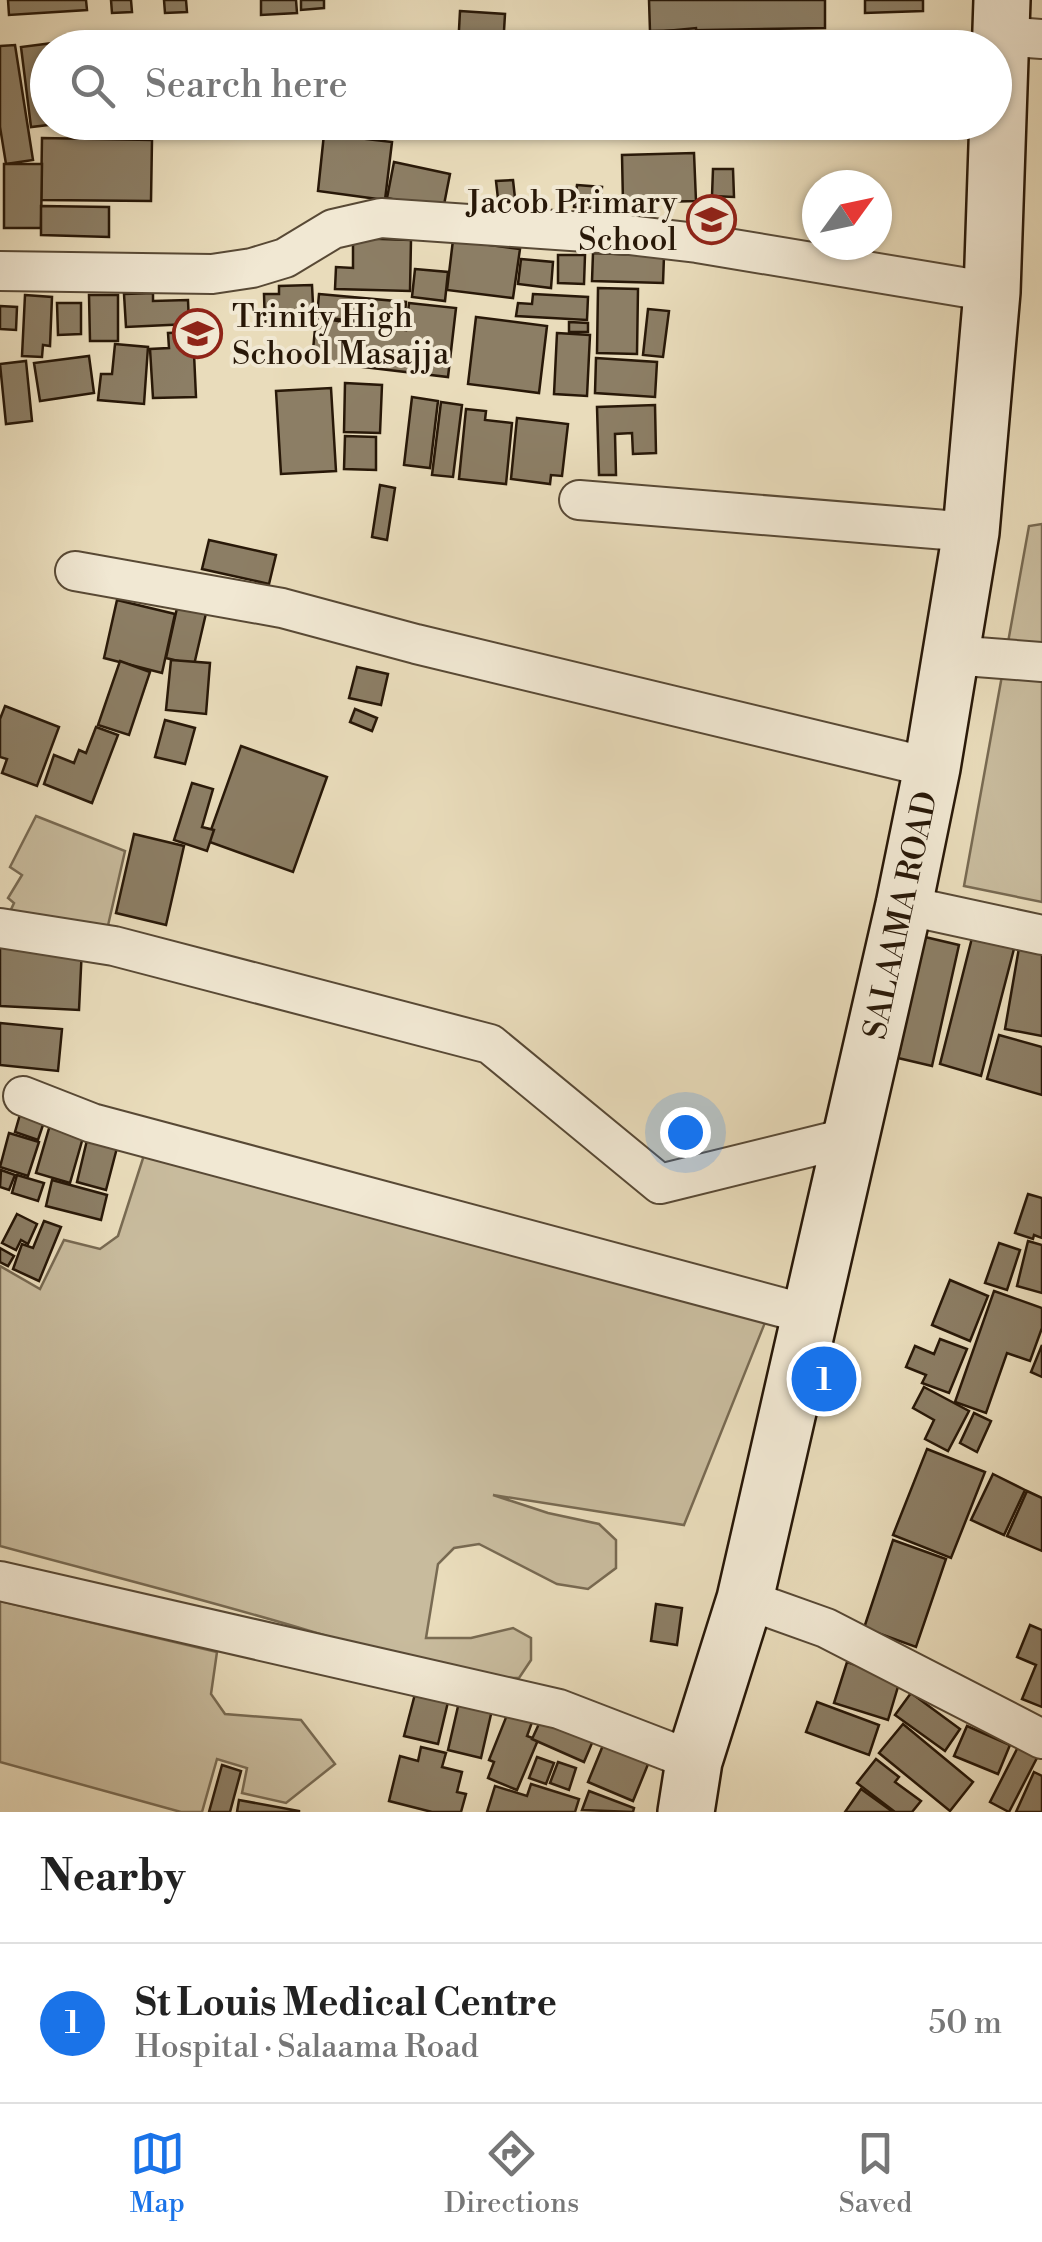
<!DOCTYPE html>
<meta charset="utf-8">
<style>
body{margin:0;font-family:"Libre Bodoni",serif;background:#f2f2f2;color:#222}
.compass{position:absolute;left:802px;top:170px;width:90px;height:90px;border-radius:50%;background:#fff;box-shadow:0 2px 8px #0004;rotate:57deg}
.you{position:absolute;left:685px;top:1132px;width:35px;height:35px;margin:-25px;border:8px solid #fff;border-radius:50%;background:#1a73e8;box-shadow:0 0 0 15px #1a73e833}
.badge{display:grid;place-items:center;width:65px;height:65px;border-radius:50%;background:#1a73e8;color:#fff;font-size:32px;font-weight:700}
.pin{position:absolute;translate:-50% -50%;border:5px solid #fff;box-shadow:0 2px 10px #0006}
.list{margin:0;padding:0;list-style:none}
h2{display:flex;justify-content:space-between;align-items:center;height:130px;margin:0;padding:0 40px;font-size:42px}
h2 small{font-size:32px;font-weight:400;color:#767676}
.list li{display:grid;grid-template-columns:65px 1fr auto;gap:30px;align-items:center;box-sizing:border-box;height:160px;padding:0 40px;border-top:2px solid #e0e0e0}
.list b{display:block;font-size:38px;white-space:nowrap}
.list p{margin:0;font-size:32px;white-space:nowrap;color:#767676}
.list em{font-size:32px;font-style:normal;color:#767676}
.icon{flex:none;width:55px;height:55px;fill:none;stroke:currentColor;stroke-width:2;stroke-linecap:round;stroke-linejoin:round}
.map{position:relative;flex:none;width:1042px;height:1812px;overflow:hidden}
.search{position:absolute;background:#fff;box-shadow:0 2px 8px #0004;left:30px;right:30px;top:30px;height:110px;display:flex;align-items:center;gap:25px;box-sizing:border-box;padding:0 35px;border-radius:55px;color:#767676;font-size:38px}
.sheet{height:290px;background:#fff}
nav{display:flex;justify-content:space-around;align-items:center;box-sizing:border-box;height:140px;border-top:2px solid #e0e0e0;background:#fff;font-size:28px;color:#767676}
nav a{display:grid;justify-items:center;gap:5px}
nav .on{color:#1a73e8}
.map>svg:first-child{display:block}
.green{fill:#c8bb9d;stroke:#786a52;stroke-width:2.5}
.building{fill:#8c7e65;stroke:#281808;stroke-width:2.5}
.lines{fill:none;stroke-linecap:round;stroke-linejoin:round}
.street-casing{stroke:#584935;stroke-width:42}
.secondary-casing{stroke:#281808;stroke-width:60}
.street{stroke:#f1e8d3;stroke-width:38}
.secondary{stroke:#f1e8d3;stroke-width:55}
.labels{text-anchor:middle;stroke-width:8;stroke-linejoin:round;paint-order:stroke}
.poi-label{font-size:32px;fill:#281808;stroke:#f1e8d3;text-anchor:end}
.street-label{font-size:32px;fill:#281808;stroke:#f1e8d3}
</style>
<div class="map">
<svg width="1042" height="1812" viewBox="0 0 1042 1812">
<rect width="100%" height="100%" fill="#e9dcbb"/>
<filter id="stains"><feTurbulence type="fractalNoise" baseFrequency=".002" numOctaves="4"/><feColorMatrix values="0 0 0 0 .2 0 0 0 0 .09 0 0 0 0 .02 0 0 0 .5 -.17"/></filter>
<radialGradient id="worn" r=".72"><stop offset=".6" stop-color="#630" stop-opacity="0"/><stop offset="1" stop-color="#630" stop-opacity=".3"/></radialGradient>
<!-- green -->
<g class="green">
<polygon points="1042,524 1042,902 964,886 1029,526"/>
<polygon points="36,816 125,851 104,943 0,933 14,903 8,898 22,875 10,867"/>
<path d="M145 1152 768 1315 684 1525 493 1495 548 1513 599 1524 616 1540V1568L588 1589 557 1584 479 1544 454 1548 438 1564 426 1638H471L513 1628 531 1638V1660L519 1678C447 1678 378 1651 310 1631 208 1600 103 1574 0 1546V1266L40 1289 64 1240 100 1249 118 1236Z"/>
<polygon points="0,1601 217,1652 211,1694 225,1714 301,1720 335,1764 286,1803 242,1793 247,1768 217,1759 202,1812 181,1812 0,1762"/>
</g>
<!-- building -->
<g class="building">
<polygon points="8,0 86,0 87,10 9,15"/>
<polygon points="111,0 131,0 132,12 112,13"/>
<polygon points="164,0 186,0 187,12 165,13"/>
<polygon points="261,0 296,0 297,13 261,15"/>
<polygon points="301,0 324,0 324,8 301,10"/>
<polygon points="649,0 825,0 825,28 650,31"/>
<polygon points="865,0 923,0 923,11 865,13"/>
<polygon points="460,11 505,14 503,48 458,48"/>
<polygon points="696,28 698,48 625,48 623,35"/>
<polygon points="288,32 288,45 303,44 303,48 226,48 226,34"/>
<polygon points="132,38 158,39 158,48 132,48"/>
<polygon points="116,39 117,48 73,48 72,43"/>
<polygon points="53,43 54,48 48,48 48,122 74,122 31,127 21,47"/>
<polygon points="15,45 33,160 6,164 0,127 0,46"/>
<polygon points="228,122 278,122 278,126 228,128"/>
<polygon points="283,122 316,122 316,132 283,133"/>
<polygon points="324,122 374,122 374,133 323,130"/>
<polygon points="453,122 498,122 498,130 453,127"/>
<polygon points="324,134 392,142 385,200 318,191"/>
<polygon points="42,138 152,140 151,201 41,200"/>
<polygon points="694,153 696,201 623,203 622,155"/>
<polygon points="394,162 450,174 443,210 387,198"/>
<polygon points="4,164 42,164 41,228 4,228"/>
<polygon points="713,169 733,169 734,197 712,196"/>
<polygon points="513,180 515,198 498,199 496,181"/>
<polygon points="577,185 602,187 600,210 574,207"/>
<polygon points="41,206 109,207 109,237 41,235"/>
<polygon points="353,238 411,240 410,291 335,289 336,267 353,268"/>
<polygon points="453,240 520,249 513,298 447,290"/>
<polygon points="593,253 664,256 663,283 592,281"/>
<polygon points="558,255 585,255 584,284 558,283"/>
<polygon points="521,259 553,262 551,288 518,284"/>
<polygon points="415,269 448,272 445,301 412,297"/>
<polygon points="312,285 314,324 265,326 264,294 279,294 279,286"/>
<polygon points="598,288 638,289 637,354 597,353"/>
<polygon points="153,293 153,301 188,300 189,324 126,327 124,294"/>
<polygon points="319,294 406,302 404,326 317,317"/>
<polygon points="533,294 588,297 587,320 516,316 518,303 532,304"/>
<polygon points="25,295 52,297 50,346 43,345 42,357 22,356"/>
<polygon points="89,295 118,295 118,341 90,341"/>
<polygon points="57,303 81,303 81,334 58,335"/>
<polygon points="409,303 456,308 448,377 312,361 316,318 406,330"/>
<polygon points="0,306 17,307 16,330 0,329"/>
<polygon points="648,309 669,311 663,357 643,355"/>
<polygon points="476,317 547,326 539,393 468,384"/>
<polygon points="569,322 588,323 588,332 569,332"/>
<polygon points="193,332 196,397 153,398 150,349 169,348 168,333"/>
<polygon points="557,333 590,335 587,396 554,394"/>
<polygon points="115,344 148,347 144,404 98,400 101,374 112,374"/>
<polygon points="89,356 94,393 40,401 34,363"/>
<polygon points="596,358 657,362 655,397 595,393"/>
<polygon points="26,361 32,421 6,424 0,364"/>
<polygon points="345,383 382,385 380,433 344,432"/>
<polygon points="331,388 336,471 281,474 276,391"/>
<polygon points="412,397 438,401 430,468 404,465"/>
<polygon points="441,402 462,405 453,477 432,475"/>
<polygon points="655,405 656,453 633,454 632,433 615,434 616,475 599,475 597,407"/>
<polygon points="466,409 486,411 485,420 512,423 506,484 459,479"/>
<polygon points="517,418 568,424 562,476 551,475 550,484 511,479"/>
<polygon points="345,436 376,437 376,470 344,469"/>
<polygon points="380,485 395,488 387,540 372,537"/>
<polygon points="209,540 276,555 269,584 202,569"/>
<polygon points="181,590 210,596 194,665 166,658"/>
<polygon points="117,600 175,614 162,673 104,658"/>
<polygon points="171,660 210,663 206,714 166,710"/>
<polygon points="120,661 150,672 129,735 98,725"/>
<polygon points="357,667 388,674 381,705 349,698"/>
<polygon points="5,706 59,727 37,786 2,773 7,759 0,757 0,719"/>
<polygon points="355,709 377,718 372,731 350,722"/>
<polygon points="165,720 195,728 185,764 155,757"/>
<polygon points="96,727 118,735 92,803 44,784 54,755 74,763 79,750 86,753"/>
<polygon points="241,746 327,777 293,872 207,841"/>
<polygon points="192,783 213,789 202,827 214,830 207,851 174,840"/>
<polygon points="134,834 184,846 166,925 116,913"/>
<polygon points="973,934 1015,945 981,1076 940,1064"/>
<polygon points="925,937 959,945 932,1066 898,1058"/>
<polygon points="1020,942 1042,947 1042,1036 1005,1029"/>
<polygon points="0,943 82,947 79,1010 0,1006"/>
<polygon points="0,1023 62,1029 58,1071 0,1065"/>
<polygon points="999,1035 1042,1047 1042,1095 987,1079"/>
<polygon points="21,1111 45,1119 38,1140 15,1132"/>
<polygon points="50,1125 84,1134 70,1183 36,1173"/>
<polygon points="9,1133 39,1142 28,1176 0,1167"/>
<polygon points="88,1136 118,1144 106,1190 77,1182"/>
<polygon points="1,1170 15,1175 9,1190 0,1187"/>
<polygon points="17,1175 44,1183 38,1201 12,1193"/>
<polygon points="52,1180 107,1195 101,1220 46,1206"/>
<polygon points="1028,1194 1042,1198 1042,1238 1034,1235 1033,1239 1015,1233"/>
<polygon points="17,1214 37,1224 28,1244 21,1240 16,1250 2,1243"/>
<polygon points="44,1221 61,1227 39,1281 13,1269 22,1244 33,1248"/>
<polygon points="1028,1241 1042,1245 1042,1293 1017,1286"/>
<polygon points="999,1243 1020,1250 1007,1290 985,1283"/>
<polygon points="0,1248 14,1256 8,1266 0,1262"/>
<polygon points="950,1280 988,1296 970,1341 932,1325"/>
<polygon points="994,1291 1042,1308 1042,1328 1030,1361 1007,1353 986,1413 955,1402"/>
<polygon points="940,1339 967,1349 949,1393 922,1383 926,1375 906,1367 915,1346 934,1354"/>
<polygon points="1042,1345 1042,1377 1031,1372"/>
<polygon points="924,1387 969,1411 948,1451 925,1439 934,1420 913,1408"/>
<polygon points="974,1413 991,1421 977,1452 960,1443"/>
<polygon points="927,1449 985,1472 951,1558 893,1535"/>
<polygon points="993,1474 1025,1490 1004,1535 971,1520"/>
<polygon points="1027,1491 1042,1498 1042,1551 1007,1536"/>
<polygon points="893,1540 946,1559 916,1647 864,1628"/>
<polygon points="656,1604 682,1608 677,1645 651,1641"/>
<polygon points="1030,1625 1042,1630 1042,1707 1022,1699 1036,1665 1017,1657"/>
<polygon points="847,1662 900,1680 888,1720 834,1703"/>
<polygon points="911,1693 960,1729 945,1751 895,1715"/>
<polygon points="415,1694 448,1702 438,1744 404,1736"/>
<polygon points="459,1702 492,1710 481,1758 448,1750"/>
<polygon points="817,1702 879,1725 869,1755 806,1732"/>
<polygon points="511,1705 535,1714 527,1736 538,1740 517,1790 488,1778 494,1762 489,1760"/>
<polygon points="544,1713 595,1736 584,1762 532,1739"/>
<polygon points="903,1724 973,1782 950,1811 879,1753"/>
<polygon points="967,1726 1010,1745 998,1774 954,1756"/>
<polygon points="606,1738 651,1757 633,1801 588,1782"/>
<polygon points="1020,1743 1039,1754 1009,1812 990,1802"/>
<polygon points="421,1747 446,1753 442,1767 462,1772 457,1792 466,1794 461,1812 432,1812 389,1801 400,1756 418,1761"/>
<polygon points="537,1757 554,1763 546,1784 529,1778"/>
<polygon points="876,1759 899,1777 895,1782 921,1801 912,1812 895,1812 857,1783"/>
<polygon points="558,1762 576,1768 569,1790 550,1783"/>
<polygon points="222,1765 241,1771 230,1812 209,1812"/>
<polygon points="1034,1772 1042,1776 1042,1812 1016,1812"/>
<polygon points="531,1784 579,1799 575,1812 487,1812 495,1786 527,1796"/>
<polygon points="861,1789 893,1812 845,1812"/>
<polygon points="589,1791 634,1808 633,1812 582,1810"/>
<polygon points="239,1800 299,1811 299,1812 237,1812"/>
</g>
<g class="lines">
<defs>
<g id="street">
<polyline points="1001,36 1042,39"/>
<polyline points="0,271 212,274 252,268 285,258 333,229 381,218 629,235 697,243 992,292"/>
<polyline points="579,500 971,532"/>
<polyline points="75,571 282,608 416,644 932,768"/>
<polyline points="951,655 1042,662"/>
<polyline points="904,905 1042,935"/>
<polyline points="0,928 114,946 490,1044 660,1184 851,1137"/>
<polyline points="23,1096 92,1123 810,1315"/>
<polyline points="0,1581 559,1709 694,1761"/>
<polyline points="745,1599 826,1628 1042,1739"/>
</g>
<polyline id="secondary" points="686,1812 694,1761 745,1599 904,905 932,768 971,532 992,292 1002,0"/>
</defs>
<!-- street casing -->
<use href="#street" class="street-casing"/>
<!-- secondary casing -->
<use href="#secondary" class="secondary-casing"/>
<!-- street -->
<use href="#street" class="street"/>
<!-- secondary -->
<use href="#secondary" class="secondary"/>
</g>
<!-- icons -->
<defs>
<symbol id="school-ring" viewBox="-11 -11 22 22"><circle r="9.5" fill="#f1e8d3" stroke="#8f2418" stroke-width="1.5"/><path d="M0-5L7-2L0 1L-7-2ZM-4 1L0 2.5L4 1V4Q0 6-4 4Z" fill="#8f2418"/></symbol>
</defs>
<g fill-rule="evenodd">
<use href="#school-ring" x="684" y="192" width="55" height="55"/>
<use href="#school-ring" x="170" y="306" width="55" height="55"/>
</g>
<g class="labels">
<!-- poi labels -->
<g class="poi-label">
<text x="677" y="213">Jacob Primary<tspan x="677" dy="37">School</tspan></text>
<text x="232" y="327" text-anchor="start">Trinity High<tspan x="232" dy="37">School Masajja</tspan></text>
</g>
<!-- street labels -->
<g class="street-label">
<text transform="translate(900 915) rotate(-78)" y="11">SALAAMA ROAD</text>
</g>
</g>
<rect width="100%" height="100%" filter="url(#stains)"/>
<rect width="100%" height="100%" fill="url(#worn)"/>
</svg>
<svg class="compass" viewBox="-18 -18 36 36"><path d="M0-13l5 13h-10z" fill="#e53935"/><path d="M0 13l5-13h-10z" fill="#767676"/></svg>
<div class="you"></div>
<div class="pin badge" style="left:824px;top:1379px">1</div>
<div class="search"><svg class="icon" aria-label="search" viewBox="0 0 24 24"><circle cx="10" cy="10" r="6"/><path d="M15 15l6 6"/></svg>Search here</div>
</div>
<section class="sheet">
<h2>Nearby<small></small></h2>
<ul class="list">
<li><span class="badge">1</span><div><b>St Louis Medical Centre</b><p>Hospital · Salaama Road</p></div><em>50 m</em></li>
</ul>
</section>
<nav>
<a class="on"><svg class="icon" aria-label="map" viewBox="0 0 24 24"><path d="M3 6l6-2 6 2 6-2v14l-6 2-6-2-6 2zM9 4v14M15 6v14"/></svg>Map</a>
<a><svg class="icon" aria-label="directions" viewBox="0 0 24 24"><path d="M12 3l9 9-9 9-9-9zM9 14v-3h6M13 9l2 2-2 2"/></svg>Directions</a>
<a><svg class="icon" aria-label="saved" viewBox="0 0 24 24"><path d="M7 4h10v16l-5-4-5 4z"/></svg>Saved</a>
</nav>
